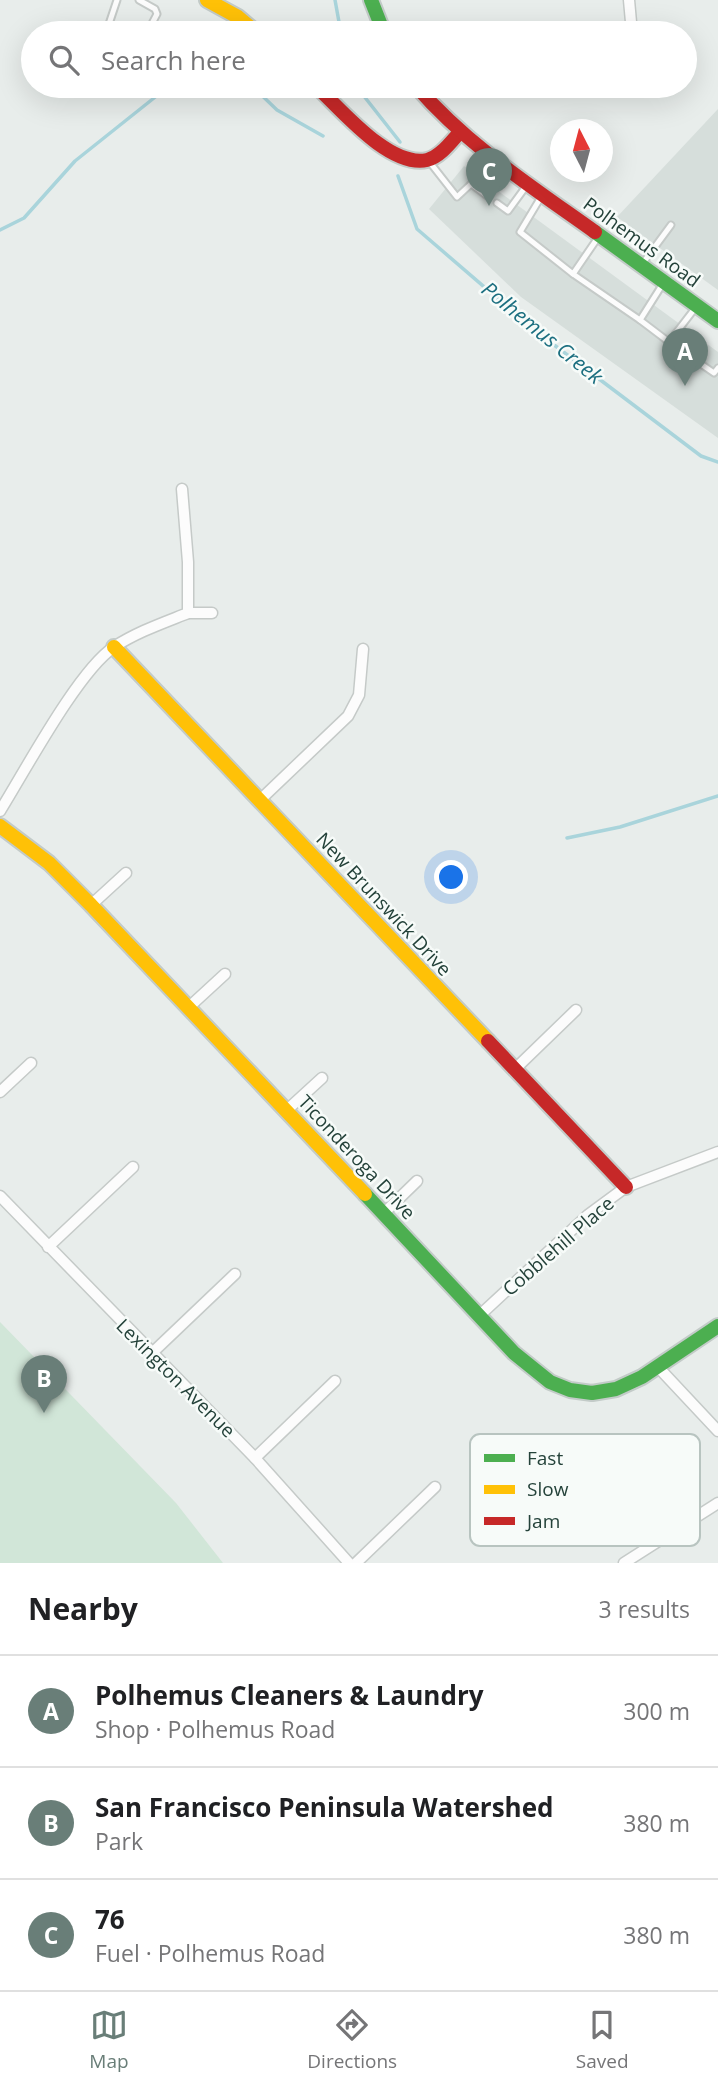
<!DOCTYPE html>
<meta charset="utf-8">
<style>
body{margin:0;font-family:"Open Sans",sans-serif;background:#f6f6f6;color:#202124}
.compass{position:absolute;left:550px;top:119px;width:63px;height:63px;border-radius:50%;background:#fff;box-shadow:0 7px 28px #0002;rotate:354deg}
.you{position:absolute;left:452px;top:878px;width:24px;height:24px;margin:-18px;border:5px solid #fff;border-radius:50%;background:#1a73e8;box-shadow:0 0 0 10px #1a73e833}
.badge{display:grid;place-items:center;width:46px;height:46px;border-radius:50%;background:#697e78;color:#fff;font-size:23px;font-weight:700}
.pin{position:absolute;translate:-50% -58px;filter:drop-shadow(0 2px 4px #0008)}
.pin::after{content:'';position:absolute;top:37px;width:24px;height:21px;background:inherit;clip-path:polygon(0 0,100% 0,50% 100%)}
.list{margin:0;padding:0;list-style:none}
h2{display:flex;justify-content:space-between;align-items:center;height:91px;margin:0;padding:0 28px;font-size:30px}
h2 small{font-size:23px;font-weight:400;color:#757577}
.list li{display:grid;grid-template-columns:46px 1fr auto;gap:21px;align-items:center;box-sizing:border-box;height:112px;padding:0 28px;border-top:2px solid #e0e0e0}
.list b{display:block;font-size:26px;white-space:nowrap}
.list p{margin:0;font-size:23px;white-space:nowrap;color:#757577}
.list em{font-size:23px;font-style:normal;color:#757577}
.icon{flex:none;width:38px;height:38px;fill:none;stroke:currentColor;stroke-width:2;stroke-linecap:round;stroke-linejoin:round}
.map{position:relative;flex:none;width:718px;height:1563px;overflow:hidden}
.search{position:absolute;background:#fff;box-shadow:0 7px 28px #0002;left:21px;right:21px;top:21px;height:77px;display:flex;align-items:center;gap:18px;box-sizing:border-box;padding:0 24px;border-radius:38px;color:#757577;font-size:26px}
.sheet{height:427px;background:#fff}
nav{display:flex;justify-content:space-around;align-items:center;box-sizing:border-box;height:98px;border-top:2px solid #e0e0e0;background:#fff;font-size:19px;color:#757577}
nav a{display:grid;justify-items:center;gap:4px}
nav .on{color:#697e78}
.map>svg:first-child{display:block}
.built{fill:#d6dedb}
.green{fill:#d1e6d8}
.lines{fill:none;stroke-linecap:round;stroke-linejoin:round}
.stream{stroke:#a9d4db;stroke-width:3.5}
.lane-casing{stroke:#c5cac8;stroke-width:9}
.street-casing{stroke:#c5cac8;stroke-width:13}
.fast-casing{stroke:#c3cbc8;stroke-width:18}
.slow-casing{stroke:#c3cbc8;stroke-width:18}
.jam-casing{stroke:#c3cbc8;stroke-width:18}
.lane{stroke:#fcfcfc;stroke-width:5}
.street{stroke:#fcfcfc;stroke-width:10}
.fast{stroke:#4caf50;stroke-width:14}
.slow{stroke:#ffc107;stroke-width:14}
.jam{stroke:#c62828;stroke-width:14}
.labels{text-anchor:middle;stroke-width:5;stroke-linejoin:round;paint-order:stroke}
.street-label{font-size:19px;fill:#24423a;stroke:#f7fbf9}
.water-label{font-size:21px;font-style:italic;fill:#1c6f80;stroke:#f7fbf9}
.key{fill:#f7fbf9;stroke:#b8c4c0;stroke-width:2}
.key-label{font-size:19px;fill:#24423a}
</style>
<div class="map">
<svg width="718" height="1563" viewBox="0 0 718 1563">
<rect width="100%" height="100%" fill="#e8edeb"/>
<!-- built -->
<g class="built">
<polygon points="718,109 718,290 617,217"/>
<polygon points="464,166 718,352 718,438 521,297 429,209"/>
</g>
<!-- green -->
<polygon class="green" points="0,1322 176,1503 223,1563 0,1563"/>
<g class="lines">
<!-- stream -->
<g class="stream">
<polyline points="335,0 341,33"/>
<polyline points="252,86 277,110 323,136"/>
<polyline points="356,86 400,142"/>
<polyline points="398,176 417,229 533,329 701,456 718,462"/>
<polyline points="0,230 24,218 75,161 169,86"/>
<polyline points="567,838 620,827 718,796"/>
</g>
<defs>
<g id="lane">
<polyline points="139,0 155,9 157,14 147,33"/>
<polyline points="106,33 117,0"/>
<polyline points="428,160 457,197 471,184"/>
<polyline points="487,196 471,184 489,159"/>
<polyline points="541,197 520,232 573,274 599,236"/>
<polyline points="497,203 508,211 527,185"/>
<polyline points="643,263 671,225"/>
<polyline points="573,274 640,320 664,282"/>
<polyline points="640,320 669,342 696,307"/>
<polyline points="669,342 714,373 718,368"/>
</g>
<g id="street">
<polyline points="629,0 632,33"/>
<polyline points="188,613 212,613"/>
<polyline points="260,800 348,716 359,695 363,649"/>
<path d="M0 811C25 771 78 671 114 647 137 632 163 623 188 613V562L182 489"/>
<polyline points="91,905 126,873"/>
<polyline points="188,1008 225,974"/>
<polyline points="514,1070 576,1010"/>
<polyline points="0,1092 31,1063"/>
<polyline points="287,1110 322,1078"/>
<polyline points="0,1196 255,1458 349,1563"/>
<polyline points="384,1213 417,1181"/>
<polyline points="48,1247 133,1167"/>
<polyline points="480,1315 588,1215 626,1187 718,1152"/>
<polyline points="151,1354 235,1274"/>
<polyline points="658,1367 718,1431"/>
<polyline points="255,1458 335,1381"/>
<polyline points="356,1563 435,1487"/>
<polyline points="624,1563 718,1503"/>
</g>
<g id="fast">
<polyline points="371,0 384,33"/>
<polyline points="595,232 718,321"/>
<polyline points="365,1194 514,1353 550,1382 570,1390 592,1393 616,1389 642,1377 718,1326"/>
</g>
<g id="slow">
<polyline points="207,0 238,17 257,33"/>
<polyline points="114,647 488,1041"/>
<polyline points="0,826 49,863 91,905 365,1194"/>
</g>
<g id="jam">
<path d="M316 86C341 109 389 168 427 160 440 157 451 142 460 132"/>
<path d="M416 86C467 145 532 187 595 232"/>
<polyline points="488,1041 626,1187"/>
</g>
</defs>
<!-- lane casing -->
<use href="#lane" class="lane-casing"/>
<!-- street casing -->
<use href="#street" class="street-casing"/>
<!-- fast casing -->
<use href="#fast" class="fast-casing"/>
<!-- slow casing -->
<use href="#slow" class="slow-casing"/>
<!-- jam casing -->
<use href="#jam" class="jam-casing"/>
<!-- lane -->
<use href="#lane" class="lane"/>
<!-- street -->
<use href="#street" class="street"/>
<!-- fast -->
<use href="#fast" class="fast"/>
<!-- slow -->
<use href="#slow" class="slow"/>
<!-- jam -->
<use href="#jam" class="jam"/>
</g>
<g class="labels">
<!-- street labels -->
<g class="street-label">
<text transform="translate(642 242) rotate(36)" y="7">Polhemus Road</text>
<text transform="translate(384 904) rotate(47)" y="7">New Brunswick Drive</text>
<text transform="translate(357 1157) rotate(47)" y="7">Ticonderoga Drive</text>
<text transform="translate(558 1246) rotate(-41)" y="7">Cobblehill Place</text>
<text transform="translate(176 1378) rotate(45)" y="7">Lexington Avenue</text>
</g>
<!-- water labels -->
<g class="water-label">
<text transform="translate(542 333) rotate(39)" y="7">Polhemus Creek</text>
</g>
</g>
<!-- legend -->
<rect x="470" y="1434" width="230" height="112" rx="10" class="key"/>
<rect x="484" y="1454" width="31" height="8" fill="#4caf50"/>
<rect x="484" y="1485" width="31" height="9" fill="#ffc107"/>
<rect x="484" y="1517" width="31" height="8" fill="#c62828"/>
<g class="key-label">
<text x="527" y="1465">Fast</text>
<text x="527" y="1496">Slow</text>
<text x="527" y="1528">Jam</text>
</g>
</svg>
<svg class="compass" viewBox="-18 -18 36 36"><path d="M0-13l5 13h-10z" fill="#e53935"/><path d="M0 13l5-13h-10z" fill="#757577"/></svg>
<div class="you"></div>
<div class="pin badge" style="left:685px;top:386px">A</div>
<div class="pin badge" style="left:44px;top:1413px">B</div>
<div class="pin badge" style="left:489px;top:206px">C</div>
<div class="search"><svg class="icon" aria-label="search" viewBox="0 0 24 24"><circle cx="10" cy="10" r="6"/><path d="M15 15l6 6"/></svg>Search here</div>
</div>
<section class="sheet">
<h2>Nearby<small>3 results</small></h2>
<ul class="list">
<li><span class="badge">A</span><div><b>Polhemus Cleaners &amp; Laundry</b><p>Shop · Polhemus Road</p></div><em>300 m</em></li>
<li><span class="badge">B</span><div><b>San Francisco Peninsula Watershed</b><p>Park</p></div><em>380 m</em></li>
<li><span class="badge">C</span><div><b>76</b><p>Fuel · Polhemus Road</p></div><em>380 m</em></li>
</ul>
</section>
<nav>
<a class="on"><svg class="icon" aria-label="map" viewBox="0 0 24 24"><path d="M3 6l6-2 6 2 6-2v14l-6 2-6-2-6 2zM9 4v14M15 6v14"/></svg>Map</a>
<a><svg class="icon" aria-label="directions" viewBox="0 0 24 24"><path d="M12 3l9 9-9 9-9-9zM9 14v-3h6M13 9l2 2-2 2"/></svg>Directions</a>
<a><svg class="icon" aria-label="saved" viewBox="0 0 24 24"><path d="M7 4h10v16l-5-4-5 4z"/></svg>Saved</a>
</nav>
